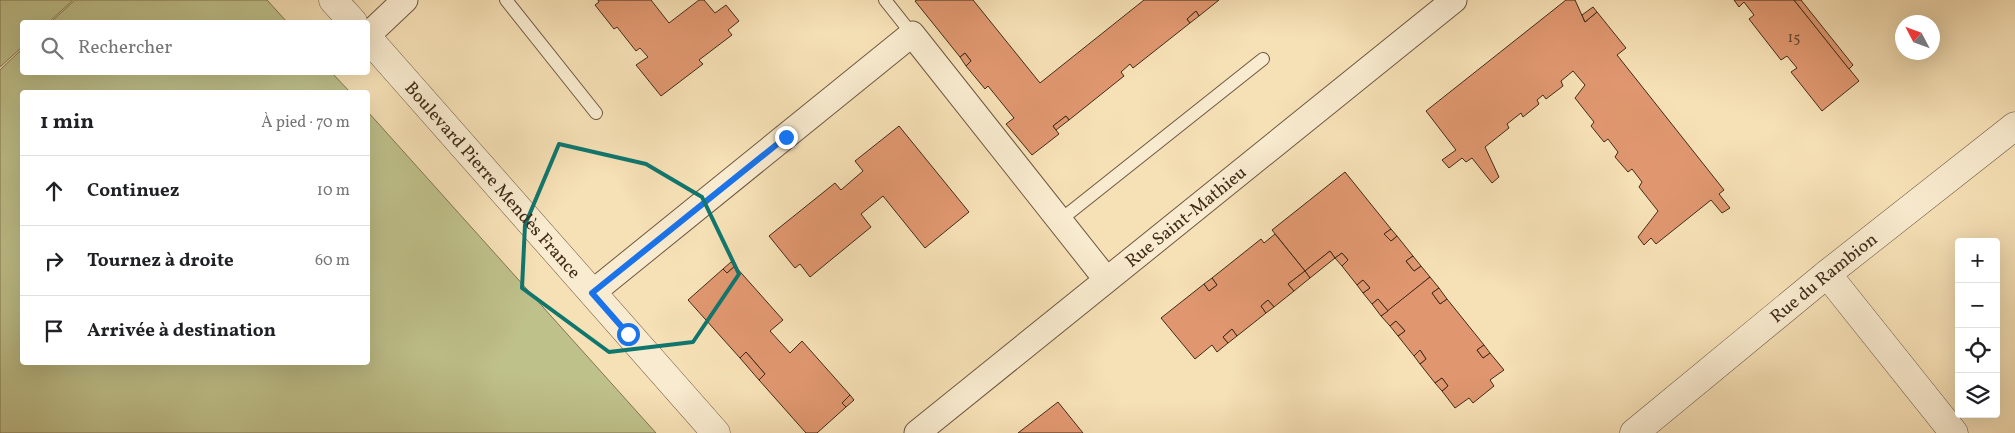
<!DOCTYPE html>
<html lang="fr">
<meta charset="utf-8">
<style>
body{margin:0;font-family:Vollkorn,serif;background:#f6f6f6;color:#202124}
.controls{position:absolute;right:15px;bottom:15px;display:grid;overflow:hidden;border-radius:5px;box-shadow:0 5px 20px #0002}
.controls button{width:45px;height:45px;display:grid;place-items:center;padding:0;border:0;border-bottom:1px solid #e0e0e0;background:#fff;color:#202124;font:25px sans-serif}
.compass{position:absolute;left:1895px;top:15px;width:45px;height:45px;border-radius:50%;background:#fff;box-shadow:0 5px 20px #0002;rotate:311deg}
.stop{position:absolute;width:15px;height:15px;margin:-11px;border:4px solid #1a73e8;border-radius:50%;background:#fff}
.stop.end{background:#1a73e8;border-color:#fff;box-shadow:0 1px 5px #0008}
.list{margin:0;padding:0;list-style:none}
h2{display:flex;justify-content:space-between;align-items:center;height:65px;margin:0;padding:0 20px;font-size:21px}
h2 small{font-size:16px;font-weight:400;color:#757577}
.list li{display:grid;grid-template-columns:32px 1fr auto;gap:15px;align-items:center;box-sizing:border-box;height:70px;padding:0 20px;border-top:1px solid #e0e0e0}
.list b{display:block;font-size:19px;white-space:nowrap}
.list em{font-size:16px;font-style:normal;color:#757577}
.icon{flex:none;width:28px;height:28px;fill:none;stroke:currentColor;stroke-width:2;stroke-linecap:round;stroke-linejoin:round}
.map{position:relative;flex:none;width:2015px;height:433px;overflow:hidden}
.search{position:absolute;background:#fff;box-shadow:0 5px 20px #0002;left:20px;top:20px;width:350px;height:55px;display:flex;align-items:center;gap:12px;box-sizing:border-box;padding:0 18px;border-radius:5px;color:#757577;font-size:19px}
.panel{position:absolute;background:#fff;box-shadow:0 5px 20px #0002;left:20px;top:90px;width:350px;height:275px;border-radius:5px}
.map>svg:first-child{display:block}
.green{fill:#bfc18b;stroke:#807652}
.building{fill:#e0976f;stroke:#402b19}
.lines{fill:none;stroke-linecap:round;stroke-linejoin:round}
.service-casing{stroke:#6e5840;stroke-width:14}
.minor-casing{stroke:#6e5840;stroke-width:27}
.tertiary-casing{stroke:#6e5840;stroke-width:29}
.service{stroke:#f9ebcf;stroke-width:12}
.minor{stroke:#f9ebcf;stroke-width:25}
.tertiary{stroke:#f9ebcf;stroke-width:28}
.route{stroke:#1a73e8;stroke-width:6}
.marked{fill:none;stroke:#0f766e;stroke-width:4;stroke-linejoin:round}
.labels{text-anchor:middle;stroke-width:5;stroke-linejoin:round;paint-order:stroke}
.number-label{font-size:15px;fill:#68462e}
.street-label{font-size:18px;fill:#402b19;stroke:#f9ebcf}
</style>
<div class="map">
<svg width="2015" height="433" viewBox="0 0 2015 433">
<rect width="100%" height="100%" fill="#f6e0b5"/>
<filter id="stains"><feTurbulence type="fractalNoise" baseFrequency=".004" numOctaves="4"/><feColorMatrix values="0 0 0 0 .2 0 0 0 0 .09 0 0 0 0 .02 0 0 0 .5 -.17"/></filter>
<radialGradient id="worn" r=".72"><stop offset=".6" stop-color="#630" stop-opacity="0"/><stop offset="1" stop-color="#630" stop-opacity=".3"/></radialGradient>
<!-- green -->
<g class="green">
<polygon points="0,0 73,0 49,22 22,22 22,47 0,67"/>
<polygon points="75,0 267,0 287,22 51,22"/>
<polygon points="22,49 22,72 332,73 350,92 22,92 22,362 368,362 368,112 656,433 0,433 0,70"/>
</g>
<!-- building -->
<g class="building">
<polygon points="598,0 651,0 669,23 699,0 704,0 715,13 726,5 739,21 728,30 732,35 699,60 703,64 661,96 636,65 648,57 640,48 636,51 617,27 614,29 595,5 599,2"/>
<polygon points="917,0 973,0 1040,83 1144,0 1219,0 1199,16 1196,11 1187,19 1190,23 1133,68 1130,64 1121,72 1124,76 1069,120 1066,116 1053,126 1059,134 1032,155 1006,124 1014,118 988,86 985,89 966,66 971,61 965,53 960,57 915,1"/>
<polygon points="1566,0 1575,0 1585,22 1597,12 1626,48 1617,55 1724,190 1719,194 1730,208 1722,213 1711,200 1656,244 1651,238 1644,245 1638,237 1658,211 1639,187 1642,182 1632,169 1628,172 1615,157 1618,152 1608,139 1604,142 1591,126 1594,122 1575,98 1585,85 1573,71 1561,81 1563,86 1546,99 1543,95 1537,100 1539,104 1523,117 1521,113 1507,124 1509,128 1485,147 1499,177 1492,183 1472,158 1466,162 1462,158 1449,168 1442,160 1456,150 1426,111"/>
<polygon points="1734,0 1794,0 1859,81 1822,111 1791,72 1797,68 1787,56 1781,60 1749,19 1754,15 1744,2 1739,7"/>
<polygon points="1794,0 1801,0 1853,65 1849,69"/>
<polygon points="1593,7 1597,12 1585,22 1582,15"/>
<polygon points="1196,11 1199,16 1190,23 1187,19"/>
<polygon points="965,53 971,61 966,66 960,57"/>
<polygon points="1066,116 1069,120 1056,130 1053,126"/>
<polygon points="899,126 969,212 925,248 883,196 861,214 871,227 810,277 800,264 795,268 769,236 835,183 841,190 863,171 855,161"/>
<polygon points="1345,172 1391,229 1384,234 1391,241 1397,236 1413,256 1406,261 1414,271 1421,266 1430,277 1388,311 1378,299 1372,304 1363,293 1370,288 1363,280 1357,285 1342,266 1348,260 1342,253 1335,258 1330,251 1305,271 1272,230"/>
<polygon points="1391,229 1397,236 1391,241 1384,234"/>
<polygon points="1275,234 1305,271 1288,284 1294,291 1274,307 1268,300 1261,306 1266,313 1237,336 1232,329 1223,337 1228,343 1217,352 1212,345 1195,359 1161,318 1204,284 1209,291 1217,285 1212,278 1261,239 1264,243"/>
<polygon points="1330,251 1335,258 1310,278 1305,271"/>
<polygon points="1342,253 1348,260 1342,266 1335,258"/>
<polygon points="1413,256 1421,266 1414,271 1406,261"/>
<polygon points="731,262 735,266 727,273 723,269"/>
<polygon points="735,266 783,320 770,331 790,353 802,341 850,395 842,403 846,407 817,433 806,433 759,380 765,374 746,352 740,358 688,300 723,269 727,273"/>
<polygon points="1305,271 1310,278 1294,291 1288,284"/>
<polygon points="1430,277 1439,288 1432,293 1440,304 1447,299 1484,345 1477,350 1483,358 1490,353 1504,370 1490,380 1494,386 1473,403 1469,398 1455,408 1442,391 1448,386 1442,378 1435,383 1420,364 1426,359 1420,350 1414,356 1398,336 1405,331 1396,321 1390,326 1381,316"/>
<polygon points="1212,278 1217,285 1209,291 1204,284"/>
<polygon points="1363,280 1370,288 1363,293 1357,285"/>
<polygon points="1439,288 1447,299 1440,304 1432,293"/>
<polygon points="1378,299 1388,311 1381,316 1372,304"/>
<polygon points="1268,300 1274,307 1266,313 1261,306"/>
<polygon points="1396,321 1405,331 1398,336 1390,326"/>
<polygon points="1232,329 1237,336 1228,343 1223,337"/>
<polygon points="1484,345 1490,353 1483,358 1477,350"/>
<polygon points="1420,350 1426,359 1420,364 1414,356"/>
<polygon points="746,352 765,374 759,380 740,358"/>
<polygon points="1442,378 1448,386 1442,391 1435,383"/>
<polygon points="850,395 854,400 846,407 842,403"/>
<polygon points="1058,402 1083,433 1018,433"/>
</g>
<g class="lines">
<defs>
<g id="service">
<polyline points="506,0 596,113"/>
<polyline points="885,0 912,34"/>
<polyline points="1059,221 1263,59"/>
</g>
<g id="minor">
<polyline points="368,35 405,0"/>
<polyline points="592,293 912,34 1106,279"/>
<path id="s1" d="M917 433 1454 0"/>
</g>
<g id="tertiary">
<polyline points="333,0 353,22"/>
<path id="s2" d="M368 38 716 433"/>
<polyline points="1827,274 1954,433"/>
<path id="s3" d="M1634 433 1827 274 2015 126"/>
</g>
</defs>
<!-- service casing -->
<use href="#service" class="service-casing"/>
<!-- minor casing -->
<use href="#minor" class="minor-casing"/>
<!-- tertiary casing -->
<use href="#tertiary" class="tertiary-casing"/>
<!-- service -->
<use href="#service" class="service"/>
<!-- minor -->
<use href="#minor" class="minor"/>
<!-- tertiary -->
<use href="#tertiary" class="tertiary"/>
</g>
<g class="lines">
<!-- route -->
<polyline class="route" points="628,334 592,293 786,137"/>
</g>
<!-- marked area -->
<path class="marked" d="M559 144 646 164 702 197 739 274 693 342 609 352 522 288 525 225Z"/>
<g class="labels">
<!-- number labels -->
<g class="number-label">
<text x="1794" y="42">15</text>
</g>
<!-- street labels -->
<g class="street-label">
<text dy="6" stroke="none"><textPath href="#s2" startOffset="189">Boulevard Pierre Mendès France</textPath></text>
<text dy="6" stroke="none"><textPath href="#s1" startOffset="345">Rue Saint-Mathieu</textPath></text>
<text dy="6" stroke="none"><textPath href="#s3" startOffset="245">Rue du Rambion</textPath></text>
</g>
</g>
<rect width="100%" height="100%" filter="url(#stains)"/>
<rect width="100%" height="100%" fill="url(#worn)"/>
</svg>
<div class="controls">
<button>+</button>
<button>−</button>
<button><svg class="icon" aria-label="locate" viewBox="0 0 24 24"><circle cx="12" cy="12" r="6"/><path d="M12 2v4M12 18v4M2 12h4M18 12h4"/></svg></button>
<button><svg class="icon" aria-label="layers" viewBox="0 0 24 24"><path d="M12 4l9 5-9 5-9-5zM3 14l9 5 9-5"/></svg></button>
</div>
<svg class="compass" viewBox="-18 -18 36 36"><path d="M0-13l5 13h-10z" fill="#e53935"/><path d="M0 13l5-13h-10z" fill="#757577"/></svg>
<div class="stop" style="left:628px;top:334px"></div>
<div class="stop end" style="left:786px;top:137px"></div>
<div class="search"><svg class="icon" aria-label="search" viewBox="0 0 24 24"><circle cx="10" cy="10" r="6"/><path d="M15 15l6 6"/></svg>Rechercher</div>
<section class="panel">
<h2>1 min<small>À pied · 70 m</small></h2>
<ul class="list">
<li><svg class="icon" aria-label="ahead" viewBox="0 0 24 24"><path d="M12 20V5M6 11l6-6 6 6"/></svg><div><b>Continuez</b></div><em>10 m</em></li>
<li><svg class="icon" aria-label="right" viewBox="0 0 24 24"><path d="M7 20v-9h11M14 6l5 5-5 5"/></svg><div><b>Tournez à droite</b></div><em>60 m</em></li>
<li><svg class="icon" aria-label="arrive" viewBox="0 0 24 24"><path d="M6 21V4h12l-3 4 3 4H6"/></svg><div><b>Arrivée à destination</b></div></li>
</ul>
</section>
</div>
